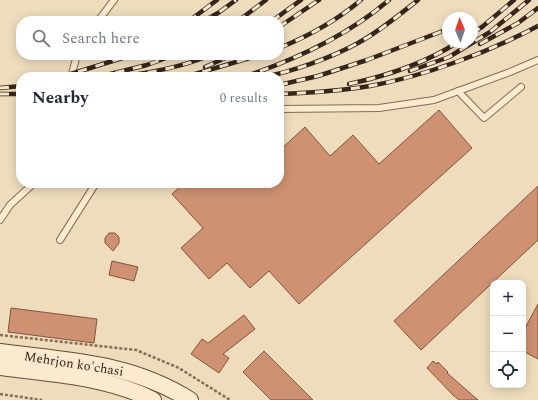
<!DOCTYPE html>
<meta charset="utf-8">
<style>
body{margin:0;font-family:Spectral,serif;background:#f2f2f3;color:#1f2937}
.controls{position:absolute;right:12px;bottom:12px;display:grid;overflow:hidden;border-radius:8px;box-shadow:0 2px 10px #0003}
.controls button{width:36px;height:36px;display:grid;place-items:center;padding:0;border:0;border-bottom:1px solid #e0e1e3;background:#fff;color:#1f2937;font:20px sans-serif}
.compass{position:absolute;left:442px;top:12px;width:36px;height:36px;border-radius:50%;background:#fff;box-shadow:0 2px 10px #0003;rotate:358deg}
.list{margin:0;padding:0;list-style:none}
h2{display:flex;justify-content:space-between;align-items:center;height:52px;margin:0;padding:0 16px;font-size:17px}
h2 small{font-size:13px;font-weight:400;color:#747a83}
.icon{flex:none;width:22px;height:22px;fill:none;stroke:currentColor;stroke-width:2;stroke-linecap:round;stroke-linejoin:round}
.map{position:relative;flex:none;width:538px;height:400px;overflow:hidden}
.search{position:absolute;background:#fff;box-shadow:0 2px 10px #0003;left:16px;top:16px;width:268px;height:44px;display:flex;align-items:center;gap:10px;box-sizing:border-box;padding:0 14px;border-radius:16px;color:#747a83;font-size:15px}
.panel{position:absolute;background:#fff;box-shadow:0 2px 10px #0003;left:16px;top:72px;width:268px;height:116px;border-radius:16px}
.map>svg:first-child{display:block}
.building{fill:#ce9171;stroke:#86533b}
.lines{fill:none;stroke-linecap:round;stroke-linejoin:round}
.lane-casing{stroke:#866c56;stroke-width:8}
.secondary-casing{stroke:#684d39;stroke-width:18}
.path{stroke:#866c56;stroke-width:2.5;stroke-dasharray:3 2;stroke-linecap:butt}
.lane{stroke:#f9ead0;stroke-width:6}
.secondary{stroke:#f9ead0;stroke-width:16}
.rail-casing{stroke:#35261b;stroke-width:4.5}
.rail{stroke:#f6e7cc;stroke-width:3;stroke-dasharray:9;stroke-linecap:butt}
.labels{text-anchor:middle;stroke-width:3;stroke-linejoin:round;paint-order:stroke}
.street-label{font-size:13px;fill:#35261b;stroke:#f6e7cc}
</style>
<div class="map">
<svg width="538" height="400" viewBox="0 0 538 400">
<rect width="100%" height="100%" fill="#eedcbd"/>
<!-- building -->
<g class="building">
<polygon points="439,110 472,148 299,304 269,271 250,288 227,263 209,279 181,248 203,228 172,194 184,183 279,183 279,151 305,127 330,156 353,135 379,164"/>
<polygon points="538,186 538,240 421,350 394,321"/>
<polygon points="109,233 115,233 119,237 119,243 113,251 105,243 105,238"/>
<polygon points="112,261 138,267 134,281 109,275"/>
<polygon points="538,304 538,359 523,351 523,332"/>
<polygon points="11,308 97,319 94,343 8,332"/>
<polygon points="244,315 255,329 223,354 229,358 219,373 191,354 202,339 208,343"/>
<polygon points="264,351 313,400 271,400 243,372"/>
<polygon points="433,361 437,364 438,362 448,372 447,373 478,400 459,400 453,395 427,368"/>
</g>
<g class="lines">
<defs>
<g id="lane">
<polyline points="98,21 114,0"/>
<polyline points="71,77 77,55"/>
<polyline points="458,91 484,118 521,87"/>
<polyline points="279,109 379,108 434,100 510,72 538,60"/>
<polyline points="0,220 10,205 34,183"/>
<polyline points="60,240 96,183"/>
</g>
<g id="secondary">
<path d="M0 352C68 361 130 362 190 400"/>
<path d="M0 367C52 374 106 376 153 400"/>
</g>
</defs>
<!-- lane casing -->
<use href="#lane" class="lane-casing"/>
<!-- secondary casing -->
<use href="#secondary" class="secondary-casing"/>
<!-- path -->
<g class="path">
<polyline points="0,335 136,350 179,368 230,400"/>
<polyline points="0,394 42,400"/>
</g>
<!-- lane -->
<use href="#lane" class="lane"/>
<!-- secondary -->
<use href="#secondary" class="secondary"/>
<defs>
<g id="rail">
<polyline points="189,21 217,0"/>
<polyline points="204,21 218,13 236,0"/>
<polyline points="238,21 266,0"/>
<polyline points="272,21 301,0"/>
<polyline points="279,27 319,0"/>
<polyline points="472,33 482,27 514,0"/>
<polyline points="480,44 518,23 538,8"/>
<path d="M279 48C309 36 336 21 361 0"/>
<polyline points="205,67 232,55"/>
<polyline points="410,71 449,57 490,32 529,0"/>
<polyline points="61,77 132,55"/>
<polyline points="98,77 147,65 174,55"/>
<path d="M112 77C146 74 179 68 211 55"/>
<polyline points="185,77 260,55"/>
<path d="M243 77C295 60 347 36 389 0"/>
<path d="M263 77C292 72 333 57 358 43 380 31 399 15 418 0"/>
<path d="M349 84C386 76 426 63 458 42"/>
<polyline points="279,85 318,76 367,60 448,29"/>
<polyline points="0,88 21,86"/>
<polyline points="0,94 21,94"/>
<path d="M279 94C309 93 340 91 370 86 425 76 489 52 538 26"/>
</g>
</defs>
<!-- rail casing -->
<use href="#rail" class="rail-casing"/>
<!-- rail -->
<use href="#rail" class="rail"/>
</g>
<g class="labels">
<!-- street labels -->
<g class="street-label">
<text transform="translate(74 363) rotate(9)" y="5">Mehrjon ko'chasi</text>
</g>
</g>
</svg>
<div class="controls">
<button>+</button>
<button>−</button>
<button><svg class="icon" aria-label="locate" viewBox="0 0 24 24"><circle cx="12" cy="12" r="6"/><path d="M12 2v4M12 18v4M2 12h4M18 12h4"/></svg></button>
</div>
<svg class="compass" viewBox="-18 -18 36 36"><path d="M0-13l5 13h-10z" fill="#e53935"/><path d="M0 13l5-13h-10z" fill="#747a83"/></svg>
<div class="search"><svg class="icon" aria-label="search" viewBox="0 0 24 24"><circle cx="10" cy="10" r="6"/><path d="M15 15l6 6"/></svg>Search here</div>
<section class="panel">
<h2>Nearby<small>0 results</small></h2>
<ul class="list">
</ul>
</section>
</div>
